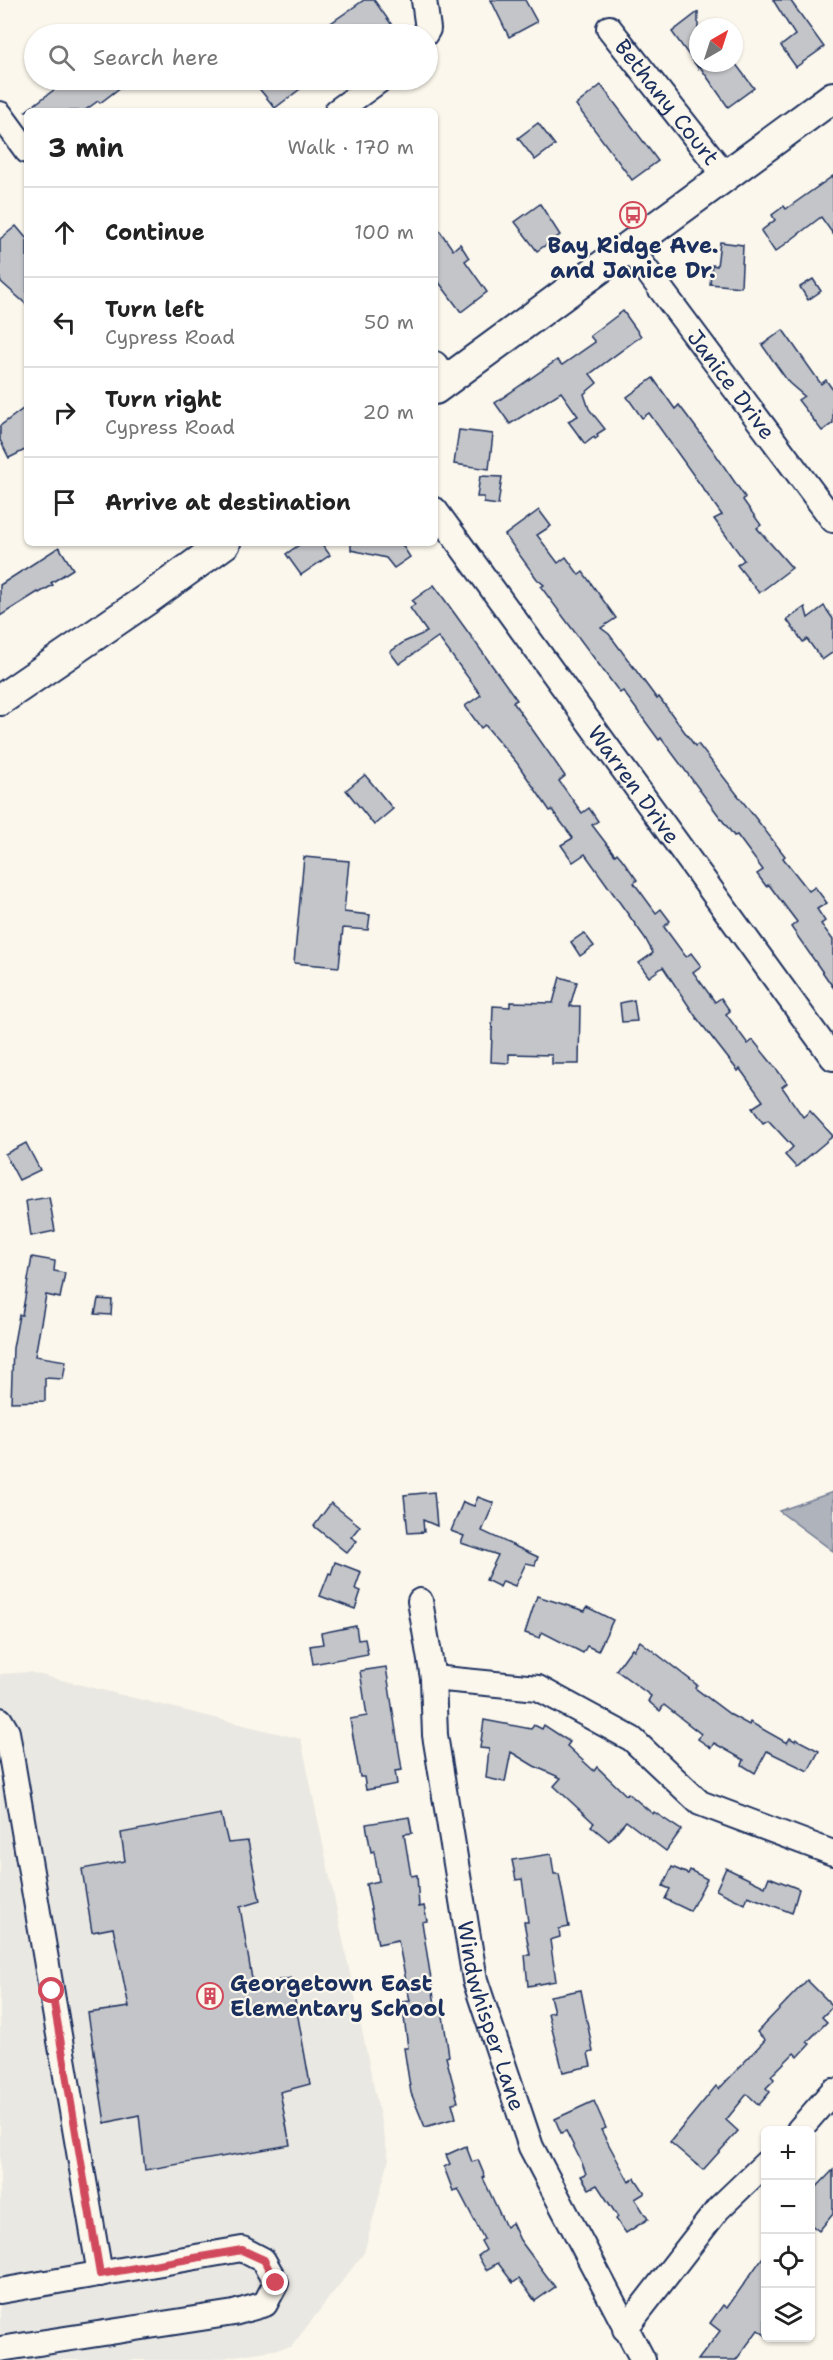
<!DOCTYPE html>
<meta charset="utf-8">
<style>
body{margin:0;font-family:"Shantell Sans",sans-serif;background:#f6f6f6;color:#222}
.controls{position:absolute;right:18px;bottom:18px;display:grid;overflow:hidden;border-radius:9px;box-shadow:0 2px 4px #0004}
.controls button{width:54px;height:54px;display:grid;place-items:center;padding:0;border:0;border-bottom:2px solid #e0e0e0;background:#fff;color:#222;font:30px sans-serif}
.compass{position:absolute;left:689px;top:18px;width:54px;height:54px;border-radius:50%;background:#fff;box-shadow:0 2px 4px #0004;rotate:39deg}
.stop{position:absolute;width:18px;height:18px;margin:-14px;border:4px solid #d1495b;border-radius:50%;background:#fff}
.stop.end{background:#d1495b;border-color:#fff;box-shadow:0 2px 6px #0008}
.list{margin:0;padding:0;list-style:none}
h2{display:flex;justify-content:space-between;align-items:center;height:78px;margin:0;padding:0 24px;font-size:26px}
h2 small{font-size:20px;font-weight:400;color:#767676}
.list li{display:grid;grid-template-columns:39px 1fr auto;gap:18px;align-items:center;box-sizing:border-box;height:90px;padding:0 24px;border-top:2px solid #e0e0e0}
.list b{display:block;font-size:22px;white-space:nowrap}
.list p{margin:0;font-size:20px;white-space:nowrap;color:#767676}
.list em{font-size:20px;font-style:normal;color:#767676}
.icon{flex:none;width:33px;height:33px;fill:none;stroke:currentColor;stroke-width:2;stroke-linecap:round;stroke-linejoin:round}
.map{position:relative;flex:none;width:833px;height:2360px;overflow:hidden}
.search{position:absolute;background:#fff;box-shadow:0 2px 4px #0004;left:24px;top:24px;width:414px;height:66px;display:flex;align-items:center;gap:15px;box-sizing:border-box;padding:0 21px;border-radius:33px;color:#767676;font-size:22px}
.panel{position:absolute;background:#fff;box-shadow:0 2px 4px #0004;left:24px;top:108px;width:414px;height:438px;border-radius:9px}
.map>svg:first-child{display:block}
.built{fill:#eae8e2}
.water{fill:#afb3bb;stroke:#747e96;stroke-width:1.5}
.building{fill:#c3c5c9;stroke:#1b2f5e;stroke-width:1.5}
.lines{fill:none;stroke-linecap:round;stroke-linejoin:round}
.minor-casing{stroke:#1b2f5e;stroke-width:28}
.major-casing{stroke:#1b2f5e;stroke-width:34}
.minor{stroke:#fbf7ec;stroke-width:24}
.major{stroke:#fbf7ec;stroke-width:30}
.route{stroke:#d1495b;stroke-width:8}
.labels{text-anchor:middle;stroke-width:4.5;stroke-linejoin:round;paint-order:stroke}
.street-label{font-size:22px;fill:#1b2f5e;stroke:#fbf7ec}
.poi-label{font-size:22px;font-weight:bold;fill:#1b2f5e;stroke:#fbf7ec}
</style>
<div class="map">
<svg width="833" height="2360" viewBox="0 0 833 2360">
<rect width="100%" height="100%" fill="#fbf7ec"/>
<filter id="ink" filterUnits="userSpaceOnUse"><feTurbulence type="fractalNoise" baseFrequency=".0167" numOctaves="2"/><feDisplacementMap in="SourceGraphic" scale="12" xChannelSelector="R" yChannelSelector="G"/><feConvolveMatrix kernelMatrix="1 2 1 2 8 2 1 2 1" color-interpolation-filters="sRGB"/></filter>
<g filter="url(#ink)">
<!-- built -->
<polygon class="built" points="29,1672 301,1739 389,2159 364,2253 291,2347 211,2360 0,2360 0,1674"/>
<!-- water -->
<polygon class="water" points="833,1492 833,1551 779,1511"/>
<!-- building -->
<g class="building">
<polygon points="364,0 374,0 392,25 381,34 315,34"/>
<polygon points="491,0 525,0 537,22 509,37"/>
<polygon points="773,0 790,0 824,47 796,67 781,46 795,35"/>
<polygon points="698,12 698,63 735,63 754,88 728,107 698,64 698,68 672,32"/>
<polygon points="67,80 130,80 100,103 98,101 84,111 26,111"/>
<polygon points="252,80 312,80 275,108"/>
<polygon points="601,85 658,161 632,180 576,105"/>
<polygon points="538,123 555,145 535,160 518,138"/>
<polygon points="833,176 833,234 821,217 775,252 761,231 775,220 772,215 784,206 786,209"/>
<polygon points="540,204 560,235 537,251 515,222"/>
<polygon points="435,224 453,250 460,244 469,258 465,261 487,292 461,312 435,277"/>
<polygon points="16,226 27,239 27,305 0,281 0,239"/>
<polygon points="720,242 743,245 741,287 710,284 712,265 717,266"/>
<polygon points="813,279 821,291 808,300 800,287"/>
<polygon points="623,311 641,336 590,374 597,383 584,394 589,409 605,429 597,434 598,437 595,439 594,437 585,444 568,421 578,416 561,392 510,424 495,403 557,360 562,365 595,342 590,336"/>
<polygon points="783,330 821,384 826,380 833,390 833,423 822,431 798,400 804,396 789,383 762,345"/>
<polygon points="653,378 675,409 679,405 712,449 745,497 743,500 761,525 757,528 792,568 759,593 737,565 744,560 714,519 722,515 649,413 642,418 627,397"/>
<polygon points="27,406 27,449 9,458 0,440 0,426"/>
<polygon points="459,430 493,434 489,469 454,464"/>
<polygon points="480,476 502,477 498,505 484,503 484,497 477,497"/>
<polygon points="539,510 551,526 537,535 558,563 566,557 579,575 583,572 616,618 601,628 609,634 657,699 659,697 695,746 698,744 785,856 783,858 809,891 815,887 827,903 817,909 825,921 821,924 833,940 833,987 791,927 797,922 769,885 766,886 757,874 763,870 737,835 734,836 661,738 659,740 623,691 620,693 541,587 544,585 537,579 505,535"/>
<polygon points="302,543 321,543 330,555 301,575 286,554"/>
<polygon points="351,543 401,543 410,557 394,568 386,558 351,550"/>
<polygon points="59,547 73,569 51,583 53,585 39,593 38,592 0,616 0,585"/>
<polygon points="434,585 517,700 513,702 565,776 559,781 582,813 589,808 598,821 592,825 615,855 617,853 622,859 637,880 634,883 656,913 661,909 670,921 664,927 686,957 691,953 701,966 693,972 715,1002 721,998 730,1011 726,1014 748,1044 753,1040 778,1071 787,1083 782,1087 803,1117 810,1111 833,1136 796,1167 785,1155 793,1147 768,1120 763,1123 752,1108 763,1101 740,1069 738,1071 696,1017 663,967 649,977 639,963 653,953 645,938 585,854 573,862 561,845 573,838 552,810 550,811 517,763 485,725 481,728 465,706 481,695 438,637 399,664 390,652 404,642 427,632 410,608 415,604 412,601"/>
<polygon points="824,606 833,619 833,652 822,660 807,639 803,642 787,620 805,607 808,618"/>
<polygon points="365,775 393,809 374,825 346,790"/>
<polygon points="304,857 349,861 344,912 370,915 368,930 343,928 339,967 294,963"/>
<polygon points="584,933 594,946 580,956 571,942"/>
<polygon points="560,977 577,982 570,1006 580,1006 579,1064 552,1064 552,1055 509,1054 509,1063 491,1062 493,1006 510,1007 510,1002 553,1003"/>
<polygon points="634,1000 637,1021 622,1022 620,1003"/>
<polygon points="26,1143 40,1170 19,1180 5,1154"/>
<polygon points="49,1197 55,1231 31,1236 26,1201"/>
<polygon points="32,1257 55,1261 54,1271 65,1273 60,1298 46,1295 35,1356 66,1361 63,1379 45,1378 45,1401 11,1402 13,1348 19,1315 22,1315"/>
<polygon points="98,1299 112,1300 111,1315 95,1314"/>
<polygon points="434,1492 437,1526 423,1520 424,1532 408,1533 404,1495"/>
<polygon points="478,1497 494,1503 482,1531 538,1557 535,1565 526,1563 515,1586 503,1581 500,1587 486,1580 498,1555 461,1543 464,1536 451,1531 463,1502 474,1506"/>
<polygon points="331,1503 360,1526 351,1537 357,1541 347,1553 314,1526"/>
<polygon points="335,1562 361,1572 355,1589 361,1591 355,1609 320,1596 329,1573 331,1574"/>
<polygon points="537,1596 585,1611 587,1607 613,1620 598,1651 587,1646 583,1653 542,1632 540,1638 525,1633"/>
<polygon points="356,1626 358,1640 365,1639 368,1654 313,1664 310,1646 323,1644 321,1633"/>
<polygon points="640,1641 697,1685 695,1688 731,1715 749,1725 750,1722 787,1743 790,1738 795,1741 796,1739 819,1751 808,1771 767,1751 755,1773 742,1765 744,1760 714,1743 711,1748 698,1739 701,1734 664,1705 660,1711 648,1701 651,1696 616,1670 632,1648 634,1650"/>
<polygon points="386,1667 402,1770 395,1771 397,1784 366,1790 364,1777 360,1777 350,1719 367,1716 360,1671"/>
<polygon points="484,1720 531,1729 534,1725 542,1729 544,1725 570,1742 567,1746 594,1771 597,1767 626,1795 628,1793 653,1814 654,1812 681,1830 666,1851 626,1821 609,1841 591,1826 594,1823 554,1786 561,1778 534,1766 511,1752 505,1782 486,1778 489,1749 480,1748"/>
<polygon points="221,1814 228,1843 248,1841 260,1901 240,1907 253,1985 291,1978 310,2084 280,2092 290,2145 145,2170 139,2115 105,2123 88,2013 129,2007 113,1928 92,1932 82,1869 125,1861 121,1833"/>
<polygon points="409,1817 412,1833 404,1834 411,1876 417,1875 419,1907 424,1906 427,1921 422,1922 436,2011 442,2009 449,2056 446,2057 458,2102 452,2103 456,2118 425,2127 411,2093 404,2048 408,2048 402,2002 410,2001 398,1940 378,1944 366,1884 379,1881 374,1851 371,1852 366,1824"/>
<polygon points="551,1854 554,1874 559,1874 569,1927 559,1929 560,1937 550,1940 556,1981 528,1986 525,1955 530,1955 524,1922 528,1922 522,1879 516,1880 512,1860"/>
<polygon points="672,1867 688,1874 690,1870 707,1879 690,1911 665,1899 670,1889 663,1886"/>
<polygon points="726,1868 765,1887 769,1877 799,1889 792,1913 748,1896 745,1904 716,1890"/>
<polygon points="807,1980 833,2006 822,2017 827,2022 807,2042 810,2044 798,2057 794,2053 771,2076 774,2079 773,2081 766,2088 770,2092 759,2105 747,2094 726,2120 738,2131 703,2170 670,2142 716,2086 719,2089 765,2040 757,2032"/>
<polygon points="581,1990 593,2052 588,2053 591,2066 563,2072 548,2013 554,2012 550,1996"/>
<polygon points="594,2101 606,2128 601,2130 629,2182 635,2178 645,2193 635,2199 648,2219 626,2233 616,2219 618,2217 597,2185 589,2189 581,2176 586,2174 582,2163 566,2131 561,2133 555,2119"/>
<polygon points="466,2146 472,2162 478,2160 485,2177 483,2178 506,2227 512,2223 520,2240 555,2287 535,2301 519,2279 513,2283 498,2263 486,2270 478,2256 486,2250 481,2241 484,2239 458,2189 453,2191 444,2167 450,2164 446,2155"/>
<polygon points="833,2170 833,2214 819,2231 810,2224 810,2194"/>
<polygon points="765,2254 765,2335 758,2330 736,2360 698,2360 720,2331 710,2323 723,2305 727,2308"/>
</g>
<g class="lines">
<defs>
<g id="minor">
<polyline points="424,0 428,29 425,34"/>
<path id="s1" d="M609 28 725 175"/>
<polyline points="337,111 380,80"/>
<polyline points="0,114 27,151"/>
<path id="s2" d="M630 248 833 520"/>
<polyline points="435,364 447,380"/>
<path id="s3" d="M435 510 833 1058"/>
<path id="s4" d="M420 1601 433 1678 435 1735 475 1980 531 2147 643 2360"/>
<polyline points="433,1678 538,1688 632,1739 700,1803 833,1853"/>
<polyline points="0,1720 7,1732 100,2274"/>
<polyline points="799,2130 833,2091"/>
<polyline points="0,2291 242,2249 263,2260 276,2283 265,2304 234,2313 0,2349"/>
<polyline points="625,2329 718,2209 766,2163"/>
</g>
<g id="major">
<polyline points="435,389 833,97"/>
<polyline points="0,700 146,600 225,543"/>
</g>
</defs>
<!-- minor casing -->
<use href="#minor" class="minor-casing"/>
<!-- major casing -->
<use href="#major" class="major-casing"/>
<!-- minor -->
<use href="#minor" class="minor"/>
<!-- major -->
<use href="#major" class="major"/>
</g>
</g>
<g class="lines" filter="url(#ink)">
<!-- route -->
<polyline class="route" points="52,1991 100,2274 242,2250 264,2260 276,2283"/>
</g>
<!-- icons -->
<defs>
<symbol id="bus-ring" viewBox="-11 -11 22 22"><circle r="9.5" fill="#fbf7ec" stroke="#d1495b" stroke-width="1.5"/><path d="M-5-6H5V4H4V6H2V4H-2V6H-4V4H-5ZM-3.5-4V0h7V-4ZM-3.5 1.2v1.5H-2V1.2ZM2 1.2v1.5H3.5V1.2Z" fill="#d1495b"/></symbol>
<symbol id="building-ring" viewBox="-11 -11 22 22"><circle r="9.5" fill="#fbf7ec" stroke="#d1495b" stroke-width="1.5"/><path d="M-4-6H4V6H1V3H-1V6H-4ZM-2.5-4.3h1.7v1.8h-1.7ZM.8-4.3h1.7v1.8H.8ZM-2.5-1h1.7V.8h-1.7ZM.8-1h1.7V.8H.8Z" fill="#d1495b"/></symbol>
</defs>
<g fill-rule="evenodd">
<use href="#bus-ring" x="618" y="200" width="30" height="30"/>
<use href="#building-ring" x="195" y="1981" width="30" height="30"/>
</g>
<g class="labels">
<!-- street labels -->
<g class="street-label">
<text dy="8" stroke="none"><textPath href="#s1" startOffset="94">Bethany Court</textPath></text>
<text dy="8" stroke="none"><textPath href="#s2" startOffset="170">Janice Drive</textPath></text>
<text dy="8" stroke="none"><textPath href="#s3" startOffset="339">Warren Drive</textPath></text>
<text dy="8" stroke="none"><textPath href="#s4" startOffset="422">Windwhisper Lane</textPath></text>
</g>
<!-- poi labels -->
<g class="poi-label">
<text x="633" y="253">Bay Ridge Ave.<tspan x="633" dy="25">and Janice Dr.</tspan></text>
<text x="230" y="1991" text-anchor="start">Georgetown East<tspan x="230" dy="25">Elementary School</tspan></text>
</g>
</g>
</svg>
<div class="controls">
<button>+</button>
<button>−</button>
<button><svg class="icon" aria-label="locate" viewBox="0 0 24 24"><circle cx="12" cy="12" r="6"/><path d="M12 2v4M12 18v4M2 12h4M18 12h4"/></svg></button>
<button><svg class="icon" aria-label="layers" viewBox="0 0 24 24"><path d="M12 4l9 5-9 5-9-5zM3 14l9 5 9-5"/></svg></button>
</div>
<svg class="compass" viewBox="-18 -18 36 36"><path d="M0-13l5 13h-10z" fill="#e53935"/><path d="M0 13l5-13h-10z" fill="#767676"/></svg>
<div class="stop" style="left:52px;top:1991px"></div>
<div class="stop end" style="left:276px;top:2283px"></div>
<div class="search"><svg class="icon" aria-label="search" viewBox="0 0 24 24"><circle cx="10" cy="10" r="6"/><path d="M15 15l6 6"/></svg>Search here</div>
<section class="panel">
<h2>3 min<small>Walk · 170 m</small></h2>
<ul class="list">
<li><svg class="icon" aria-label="ahead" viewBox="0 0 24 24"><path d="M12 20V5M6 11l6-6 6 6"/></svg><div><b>Continue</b></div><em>100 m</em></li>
<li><svg class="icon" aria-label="left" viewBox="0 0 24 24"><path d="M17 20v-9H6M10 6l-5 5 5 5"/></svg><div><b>Turn left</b><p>Cypress Road</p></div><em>50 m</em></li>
<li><svg class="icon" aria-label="right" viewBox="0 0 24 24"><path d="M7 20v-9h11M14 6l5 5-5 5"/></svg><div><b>Turn right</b><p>Cypress Road</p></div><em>20 m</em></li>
<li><svg class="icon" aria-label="arrive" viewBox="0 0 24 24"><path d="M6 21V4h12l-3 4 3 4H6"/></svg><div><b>Arrive at destination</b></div></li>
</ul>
</section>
</div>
